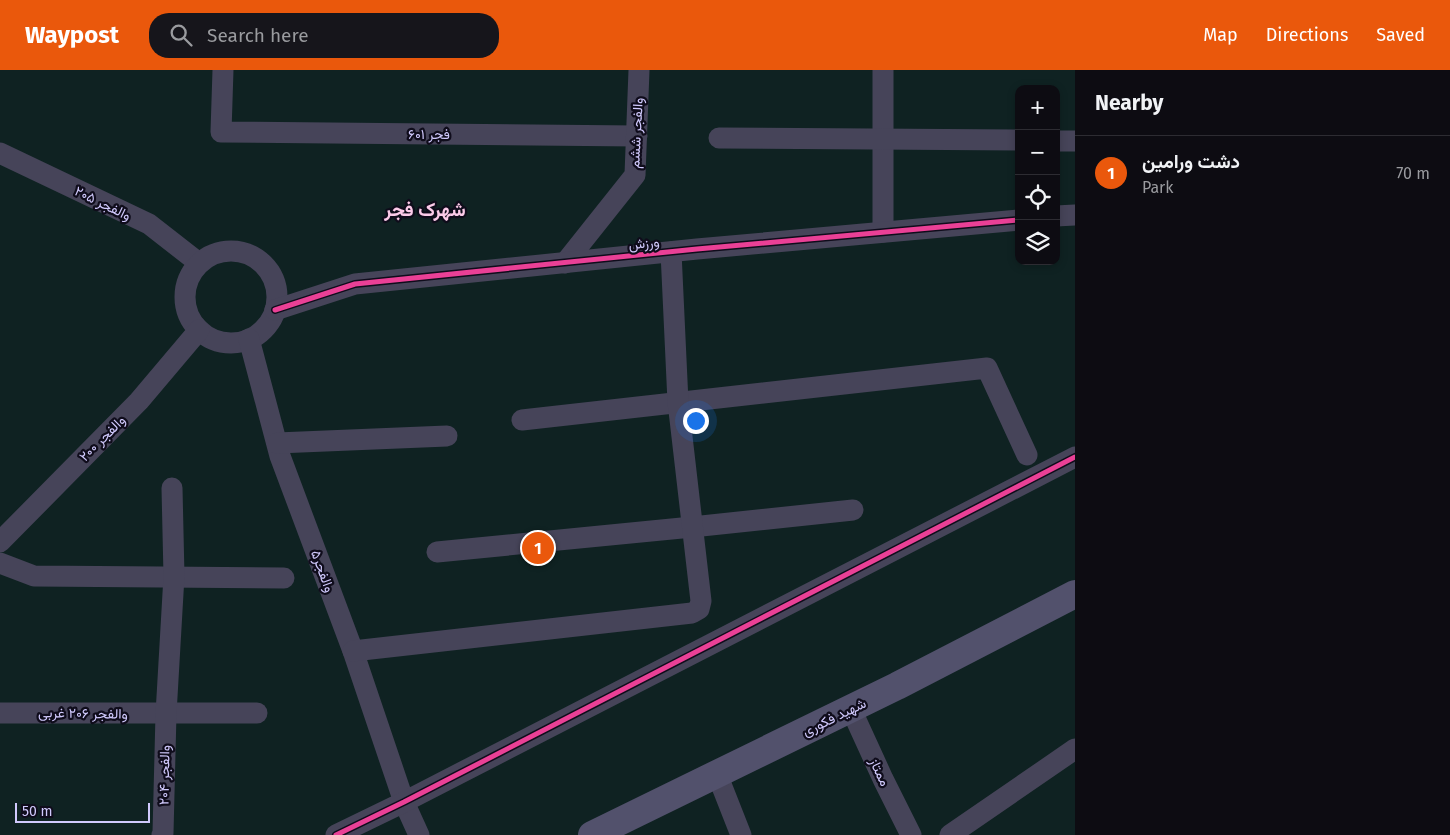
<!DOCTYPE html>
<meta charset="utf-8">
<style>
body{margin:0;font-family:"Fira Sans",Vazirmatn,sans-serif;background:#16151b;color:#f1f3f6}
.controls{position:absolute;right:15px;top:15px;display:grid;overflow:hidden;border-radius:10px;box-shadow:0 2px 8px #0003}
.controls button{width:45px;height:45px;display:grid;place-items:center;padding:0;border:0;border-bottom:1px solid #2d2c32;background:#0d0c12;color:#f1f3f6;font:25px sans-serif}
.scale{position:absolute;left:15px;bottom:12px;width:135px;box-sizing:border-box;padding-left:5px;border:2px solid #d0c9fc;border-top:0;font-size:14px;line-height:18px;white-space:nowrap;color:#d0c9fc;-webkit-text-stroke:4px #0f0c1b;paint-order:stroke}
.you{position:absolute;left:695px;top:350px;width:18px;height:18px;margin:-12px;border:4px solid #fff;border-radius:50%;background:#1a73e8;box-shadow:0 0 0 8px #1a73e833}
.badge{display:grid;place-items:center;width:32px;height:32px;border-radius:50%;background:#ea580c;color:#fff;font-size:16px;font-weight:700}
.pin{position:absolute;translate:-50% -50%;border:2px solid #fff;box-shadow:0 1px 5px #0006}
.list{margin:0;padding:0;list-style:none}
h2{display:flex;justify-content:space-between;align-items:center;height:65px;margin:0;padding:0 20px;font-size:21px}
h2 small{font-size:16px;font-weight:400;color:#9a9b9f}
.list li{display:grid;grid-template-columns:32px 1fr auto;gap:15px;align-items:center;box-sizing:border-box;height:75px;padding:0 20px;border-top:1px solid #2d2c32}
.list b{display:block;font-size:19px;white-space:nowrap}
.list p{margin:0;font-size:16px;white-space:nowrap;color:#9a9b9f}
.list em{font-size:16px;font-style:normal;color:#9a9b9f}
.icon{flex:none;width:28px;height:28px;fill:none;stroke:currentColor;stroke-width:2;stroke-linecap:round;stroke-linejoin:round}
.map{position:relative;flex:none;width:1075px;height:765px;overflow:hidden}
header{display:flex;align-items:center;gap:30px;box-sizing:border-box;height:70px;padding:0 25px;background:#ea580c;color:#fff}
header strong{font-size:24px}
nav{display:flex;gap:28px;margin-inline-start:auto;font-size:18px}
.search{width:350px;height:45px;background:#16151b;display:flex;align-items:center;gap:12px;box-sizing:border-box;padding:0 18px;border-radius:20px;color:#9a9b9f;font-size:19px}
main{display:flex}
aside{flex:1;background:#0d0c12}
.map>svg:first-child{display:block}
.green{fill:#0f2222;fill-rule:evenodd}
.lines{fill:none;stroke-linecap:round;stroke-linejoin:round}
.street{stroke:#464459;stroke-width:21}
.secondary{stroke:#52516c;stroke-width:28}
.cycleway-casing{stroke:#0f0c1b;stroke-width:8}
.cycleway{stroke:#ea4096;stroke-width:5}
.labels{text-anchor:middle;stroke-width:4.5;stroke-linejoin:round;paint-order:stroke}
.street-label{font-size:14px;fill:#d0c9fc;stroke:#0f0c1b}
.district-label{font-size:19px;font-weight:bold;fill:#fccbe9;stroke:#0f0c1b}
</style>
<header>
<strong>Waypost</strong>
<div class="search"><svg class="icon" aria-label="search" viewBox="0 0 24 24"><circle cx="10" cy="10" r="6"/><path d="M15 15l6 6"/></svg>Search here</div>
<nav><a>Map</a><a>Directions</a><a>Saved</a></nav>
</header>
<main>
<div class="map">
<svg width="1075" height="765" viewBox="0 0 1075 765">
<rect width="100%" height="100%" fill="#111018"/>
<!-- green -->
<path class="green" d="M0 0H1075V765H0ZM1019 19H1056V191H1019Z"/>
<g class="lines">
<!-- street -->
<g class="street">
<polyline points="223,0 221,62 637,66"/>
<polyline points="883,0 883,162"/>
<polyline points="719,68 1019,70"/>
<polyline points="1056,71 1075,71"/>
<polyline points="0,83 149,154 199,193"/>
<polyline points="1056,146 1075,145"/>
<circle cx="231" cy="227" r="46"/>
<polyline points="565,193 635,105 639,0"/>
<polyline points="275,240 355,214 697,179 1019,150"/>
<polyline points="249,269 280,386 353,581 404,732 419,765"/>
<polyline points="522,350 987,298 1027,385"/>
<polyline points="277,373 447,366"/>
<polyline points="0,472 139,331 199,260"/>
<polyline points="437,482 692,457 853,440"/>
<polyline points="0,493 34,506 284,508"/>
<polyline points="353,581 692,543 699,539 701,531 678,332 671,182"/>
<polyline points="851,639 883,709 911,765"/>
<polyline points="0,643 257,643"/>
<polyline points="717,704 741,765"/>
<polyline points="162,765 163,763 166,644 174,506 172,418"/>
<polyline points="336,765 404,732 1075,387"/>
<polyline points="950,765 1075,679"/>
</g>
<!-- secondary -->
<polyline class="secondary" points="592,765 897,616 1075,524"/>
<defs>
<g id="cycleway">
<polyline points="275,240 355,214 697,179 1019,150"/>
<polyline points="336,765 404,732 1075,387"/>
</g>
</defs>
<!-- cycleway casing -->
<use href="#cycleway" class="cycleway-casing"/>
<!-- cycleway -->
<use href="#cycleway" class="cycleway"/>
</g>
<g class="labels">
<!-- street labels -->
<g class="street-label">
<text transform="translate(636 63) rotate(-87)" y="5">والفجر ششم</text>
<text x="429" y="69">فجر ۶۰۱</text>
<text transform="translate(103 133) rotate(26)" y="5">والفجر ۲۰۵</text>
<text transform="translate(644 173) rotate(-6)" y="5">ورزش</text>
<text transform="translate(102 368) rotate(-45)" y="5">والفجر ۲۰۰</text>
<text transform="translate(323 501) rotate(70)" y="5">والفجر۵</text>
<text transform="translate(83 643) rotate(1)" y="5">والفجر ۲۰۶ غربی</text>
<text transform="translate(834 647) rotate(-26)" y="5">شهید فکوری</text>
<text transform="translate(880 702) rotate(65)" y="5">ممتاز</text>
<text transform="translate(164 705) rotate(-89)" y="5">والفجر ۲۰۴</text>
</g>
<!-- district labels -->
<g class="district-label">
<text x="425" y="146">شهرک فجر</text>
</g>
</g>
</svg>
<div class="controls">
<button>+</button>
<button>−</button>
<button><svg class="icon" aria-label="locate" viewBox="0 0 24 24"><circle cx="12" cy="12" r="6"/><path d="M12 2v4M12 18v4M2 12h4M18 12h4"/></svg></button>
<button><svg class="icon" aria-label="layers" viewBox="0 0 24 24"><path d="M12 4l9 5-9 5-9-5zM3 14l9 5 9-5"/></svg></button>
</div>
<div class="scale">50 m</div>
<div class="you"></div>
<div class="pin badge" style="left:538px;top:478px">1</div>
</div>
<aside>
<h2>Nearby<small></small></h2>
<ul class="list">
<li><span class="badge">1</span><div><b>دشت ورامین</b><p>Park</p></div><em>70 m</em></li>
</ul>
</aside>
</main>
